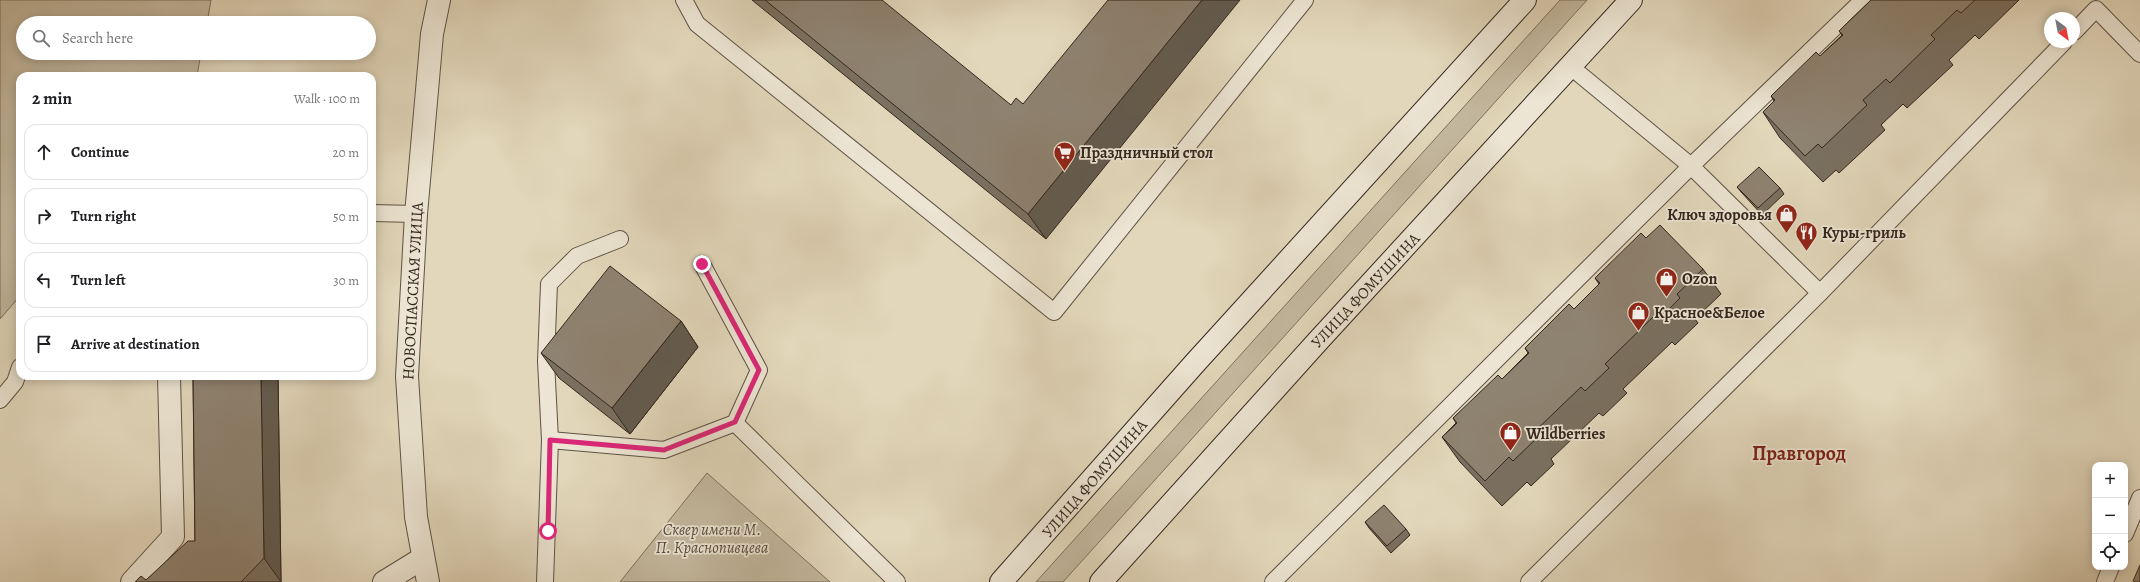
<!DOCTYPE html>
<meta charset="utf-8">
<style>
body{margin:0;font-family:Alegreya,serif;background:#f6f6f6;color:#202124}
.controls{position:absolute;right:12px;bottom:12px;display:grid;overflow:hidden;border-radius:8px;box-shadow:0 2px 10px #0003}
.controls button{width:36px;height:36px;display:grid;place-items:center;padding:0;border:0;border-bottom:1px solid #e0e0e0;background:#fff;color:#202124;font:20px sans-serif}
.compass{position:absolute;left:2044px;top:12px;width:36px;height:36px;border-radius:50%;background:#fff;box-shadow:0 2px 10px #0003;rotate:148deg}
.stop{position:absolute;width:12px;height:12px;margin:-9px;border:3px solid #db2777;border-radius:50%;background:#fff}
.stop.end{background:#db2777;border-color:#fff;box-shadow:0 1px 4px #0008}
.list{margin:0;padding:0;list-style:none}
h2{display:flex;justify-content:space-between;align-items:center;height:52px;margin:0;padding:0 16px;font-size:17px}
h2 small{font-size:13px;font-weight:400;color:#757577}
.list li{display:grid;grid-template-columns:26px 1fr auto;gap:12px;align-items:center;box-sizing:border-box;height:56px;margin:0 8px 8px;padding:0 8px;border:1px solid #e0e0e0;border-radius:12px}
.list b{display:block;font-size:15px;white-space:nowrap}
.list em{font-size:13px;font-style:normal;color:#757577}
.icon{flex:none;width:22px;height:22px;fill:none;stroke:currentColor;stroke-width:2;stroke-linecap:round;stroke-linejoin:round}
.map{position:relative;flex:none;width:2140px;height:582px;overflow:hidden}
.search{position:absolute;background:#fff;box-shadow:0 2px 10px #0003;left:16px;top:16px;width:360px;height:44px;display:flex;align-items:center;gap:10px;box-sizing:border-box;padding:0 14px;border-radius:22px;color:#757577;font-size:15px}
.panel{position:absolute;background:#fff;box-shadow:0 2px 10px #0003;left:16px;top:72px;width:360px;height:308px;border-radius:12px}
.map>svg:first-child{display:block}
.green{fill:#c4b9a0;stroke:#7c705f}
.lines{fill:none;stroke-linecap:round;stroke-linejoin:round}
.service-casing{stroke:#5f5245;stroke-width:18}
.minor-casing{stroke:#5f5245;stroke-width:24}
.tertiary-casing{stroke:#5f5245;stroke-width:24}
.secondary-casing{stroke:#33261e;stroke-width:24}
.service{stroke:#ece5d3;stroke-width:16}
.minor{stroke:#ece5d3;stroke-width:22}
.tertiary{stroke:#ece5d3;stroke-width:22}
.secondary{stroke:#ece5d3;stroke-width:22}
.wall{fill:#7a7060;stroke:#33261e}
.shaded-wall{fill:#635b4e;stroke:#33261e}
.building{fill:#8e8270;stroke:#33261e}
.route{stroke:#db2777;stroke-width:5}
.labels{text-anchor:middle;stroke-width:3.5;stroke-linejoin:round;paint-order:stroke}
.poi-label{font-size:16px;font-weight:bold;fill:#33261e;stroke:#ece5d3;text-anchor:start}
.street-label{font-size:16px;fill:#33261e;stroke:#ece5d3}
.park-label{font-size:16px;font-style:italic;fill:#574b3e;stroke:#ece5d3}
.district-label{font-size:20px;font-weight:bold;fill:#7a1f14;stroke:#ece5d3}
</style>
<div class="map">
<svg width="2140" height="582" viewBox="0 0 2140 582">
<rect width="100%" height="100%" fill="#e2d7bb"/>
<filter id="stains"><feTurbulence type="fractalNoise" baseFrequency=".005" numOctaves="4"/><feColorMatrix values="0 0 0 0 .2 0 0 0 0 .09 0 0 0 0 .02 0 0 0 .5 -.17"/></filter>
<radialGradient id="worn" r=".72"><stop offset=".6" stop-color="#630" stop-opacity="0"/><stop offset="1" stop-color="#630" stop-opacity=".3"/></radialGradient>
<!-- green -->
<g class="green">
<polygon points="0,0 211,0 207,23 23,23 23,53 201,53 197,76 20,76 20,296 0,319"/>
<polygon points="1560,0 1587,0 1063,582 1036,582"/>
<polygon points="707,473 830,582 620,582"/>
</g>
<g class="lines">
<defs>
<g id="service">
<polyline points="684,0 697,24 1054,312 1305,0"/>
<polyline points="2074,32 2096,9 2140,54"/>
<polyline points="372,213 416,214"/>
<polyline points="1820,293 1691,166 1863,0"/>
<polyline points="0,400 15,382 20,367"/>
<polyline points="735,423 897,582"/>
<polyline points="550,440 546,361 549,284 577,256 620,239"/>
<polyline points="2125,534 2140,498"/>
<polyline points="545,582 550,440 664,450 735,423 759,370 702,264"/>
<polyline points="1273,582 1691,166 1571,67"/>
<polyline points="1529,582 1820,293 2064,42"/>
<polyline points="2105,582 2111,567"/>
</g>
<g id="minor">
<polyline points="132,582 173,537 169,376"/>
<polyline points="384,582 423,558"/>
</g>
<polyline id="tertiary" points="428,582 416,517 407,376 416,214 432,34 439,0"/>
<g id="secondary">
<polyline points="1001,582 1195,363 1525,0"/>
<polyline points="1101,582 1318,341 1631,0"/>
</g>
</defs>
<!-- service casing -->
<use href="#service" class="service-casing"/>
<!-- minor casing -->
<use href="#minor" class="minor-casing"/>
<!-- tertiary casing -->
<use href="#tertiary" class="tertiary-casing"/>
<!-- secondary casing -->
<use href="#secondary" class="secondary-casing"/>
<!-- service -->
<use href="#service" class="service"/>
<!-- minor -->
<use href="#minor" class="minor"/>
<!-- tertiary -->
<use href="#tertiary" class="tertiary"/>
<!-- secondary -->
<use href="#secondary" class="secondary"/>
</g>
<!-- wall -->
<g class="wall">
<polygon points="752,0 882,0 1046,239"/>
<polygon points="1871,0 2019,0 1979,39 1975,35 1949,60 1953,65 1907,108 1903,104 1881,125 1885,130 1839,173 1836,170 1823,182 1780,138 1763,112 1774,101 1771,96 1820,56 1842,35 1839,31"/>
<polygon points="1737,187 1780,188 1784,194 1762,215 1742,193"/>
<polygon points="1646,238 1703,269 1721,294 1695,319 1698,323 1675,345 1672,342 1623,389 1627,393 1603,416 1599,413 1551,459 1554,464 1531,486 1527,482 1502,506 1460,462 1442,437 1456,423 1453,418 1502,379 1528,353 1525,348 1574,309 1599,284 1595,278"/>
<polygon points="681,321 698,347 630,434 559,378 541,353"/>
<polygon points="193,376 278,376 281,582 135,582 146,580 195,541"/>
<polygon points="1365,522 1406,529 1410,535 1391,553 1369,528"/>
</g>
<!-- shaded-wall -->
<g class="shaded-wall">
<polygon points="1202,0 1240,0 1046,239 1028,214"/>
<polygon points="681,321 698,347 630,434 612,408"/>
<polygon points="261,376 278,376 281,582 264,558"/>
</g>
<!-- building -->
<g class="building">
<polygon points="765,0 882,0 1011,105 1016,98 1023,104 1108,0 1202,0 1028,214"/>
<polygon points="1871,0 1975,0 1961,13 1957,10 1931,35 1935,39 1890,83 1886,79 1863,100 1867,105 1822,148 1818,144 1805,156 1763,112 1775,100 1771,96 1816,52 1820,56 1843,35 1839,31"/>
<polygon points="1759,167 1780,188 1758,208 1737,187"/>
<polygon points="1660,225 1703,269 1677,294 1680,298 1658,320 1654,316 1605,364 1609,368 1585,391 1581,387 1532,434 1537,438 1513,461 1509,457 1485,481 1442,437 1457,423 1453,418 1498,375 1502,379 1529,353 1525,348 1569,304 1574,309 1600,283 1595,278 1641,233 1646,238"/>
<polygon points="610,266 681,321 612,408 541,353"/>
<polygon points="193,376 261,376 264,558 241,582 135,582 141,576 146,580 188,541 195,541"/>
<polygon points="1384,505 1406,529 1387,546 1365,522"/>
<polygon points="2140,565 2140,582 2136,582 2133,581"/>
</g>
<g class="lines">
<!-- route -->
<polyline class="route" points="548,531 550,440 664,450 735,422 759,370 702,264"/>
</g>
<!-- icons -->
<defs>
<symbol id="supermarket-pin" viewBox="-11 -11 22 30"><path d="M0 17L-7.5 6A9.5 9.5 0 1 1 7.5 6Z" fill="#8f2418" stroke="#ece5d3"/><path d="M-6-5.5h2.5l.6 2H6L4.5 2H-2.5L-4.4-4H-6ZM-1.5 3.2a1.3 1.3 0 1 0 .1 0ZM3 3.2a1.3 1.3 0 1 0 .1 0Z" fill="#fff"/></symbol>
<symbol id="shop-pin" viewBox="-11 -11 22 30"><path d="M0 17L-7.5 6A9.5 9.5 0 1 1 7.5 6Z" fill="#8f2418" stroke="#ece5d3"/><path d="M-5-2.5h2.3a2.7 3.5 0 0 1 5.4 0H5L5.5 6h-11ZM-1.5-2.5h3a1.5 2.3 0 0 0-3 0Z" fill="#fff"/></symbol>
<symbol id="restaurant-pin" viewBox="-11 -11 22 30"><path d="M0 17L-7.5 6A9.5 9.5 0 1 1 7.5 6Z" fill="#8f2418" stroke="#ece5d3"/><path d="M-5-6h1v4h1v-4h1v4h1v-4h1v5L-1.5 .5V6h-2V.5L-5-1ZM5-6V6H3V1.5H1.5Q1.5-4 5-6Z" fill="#fff"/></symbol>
</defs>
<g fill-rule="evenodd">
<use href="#supermarket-pin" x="1052" y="140" width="25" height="34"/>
<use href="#shop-pin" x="1774" y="202" width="25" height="34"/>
<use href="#restaurant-pin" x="1794" y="220" width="25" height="34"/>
<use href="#shop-pin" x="1654" y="266" width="25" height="34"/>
<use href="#shop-pin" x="1626" y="300" width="25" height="34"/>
<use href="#shop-pin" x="1498" y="420" width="25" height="34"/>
</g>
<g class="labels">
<!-- poi labels -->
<g class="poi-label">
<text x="1080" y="158">Праздничный стол</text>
<text x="1772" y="220" text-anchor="end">Ключ здоровья</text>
<text x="1822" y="238">Куры-гриль</text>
<text x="1682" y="284">Ozon</text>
<text x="1654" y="318">Красное&amp;Белое</text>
<text x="1526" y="439">Wildberries</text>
</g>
<!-- street labels -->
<g class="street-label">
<text transform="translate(1365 290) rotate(-47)" y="6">УЛИЦА ФОМУШИНА</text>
<text transform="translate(412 291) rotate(-87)" y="6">НОВОСПАССКАЯ УЛИЦА</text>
<text transform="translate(1094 478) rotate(-49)" y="6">УЛИЦА ФОМУШИНА</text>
</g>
<!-- park labels -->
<g class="park-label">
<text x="712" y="535">Сквер имени М.<tspan x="712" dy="18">П. Краснопивцева</tspan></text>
</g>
<!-- district labels -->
<g class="district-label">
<text x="1799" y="460">Правгород</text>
</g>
</g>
<rect width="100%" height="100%" filter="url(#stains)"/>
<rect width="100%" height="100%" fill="url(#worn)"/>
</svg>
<div class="controls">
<button>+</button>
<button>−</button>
<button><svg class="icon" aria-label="locate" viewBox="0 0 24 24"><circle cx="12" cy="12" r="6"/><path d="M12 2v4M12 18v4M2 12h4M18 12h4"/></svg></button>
</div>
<svg class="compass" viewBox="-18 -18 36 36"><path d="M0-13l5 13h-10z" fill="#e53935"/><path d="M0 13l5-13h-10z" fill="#757577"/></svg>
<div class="stop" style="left:548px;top:531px"></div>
<div class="stop end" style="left:702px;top:264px"></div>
<div class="search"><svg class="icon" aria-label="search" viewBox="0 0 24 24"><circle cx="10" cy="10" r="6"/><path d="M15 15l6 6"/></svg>Search here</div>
<section class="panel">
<h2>2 min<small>Walk · 100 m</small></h2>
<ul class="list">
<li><svg class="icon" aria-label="ahead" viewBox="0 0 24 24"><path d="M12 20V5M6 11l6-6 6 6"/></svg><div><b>Continue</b></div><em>20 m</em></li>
<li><svg class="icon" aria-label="right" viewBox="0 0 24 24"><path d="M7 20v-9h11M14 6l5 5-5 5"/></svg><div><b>Turn right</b></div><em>50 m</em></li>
<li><svg class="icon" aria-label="left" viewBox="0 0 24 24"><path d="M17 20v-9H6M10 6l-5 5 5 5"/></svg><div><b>Turn left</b></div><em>30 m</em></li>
<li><svg class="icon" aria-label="arrive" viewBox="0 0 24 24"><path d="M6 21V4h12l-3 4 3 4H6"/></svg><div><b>Arrive at destination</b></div></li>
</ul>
</section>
</div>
